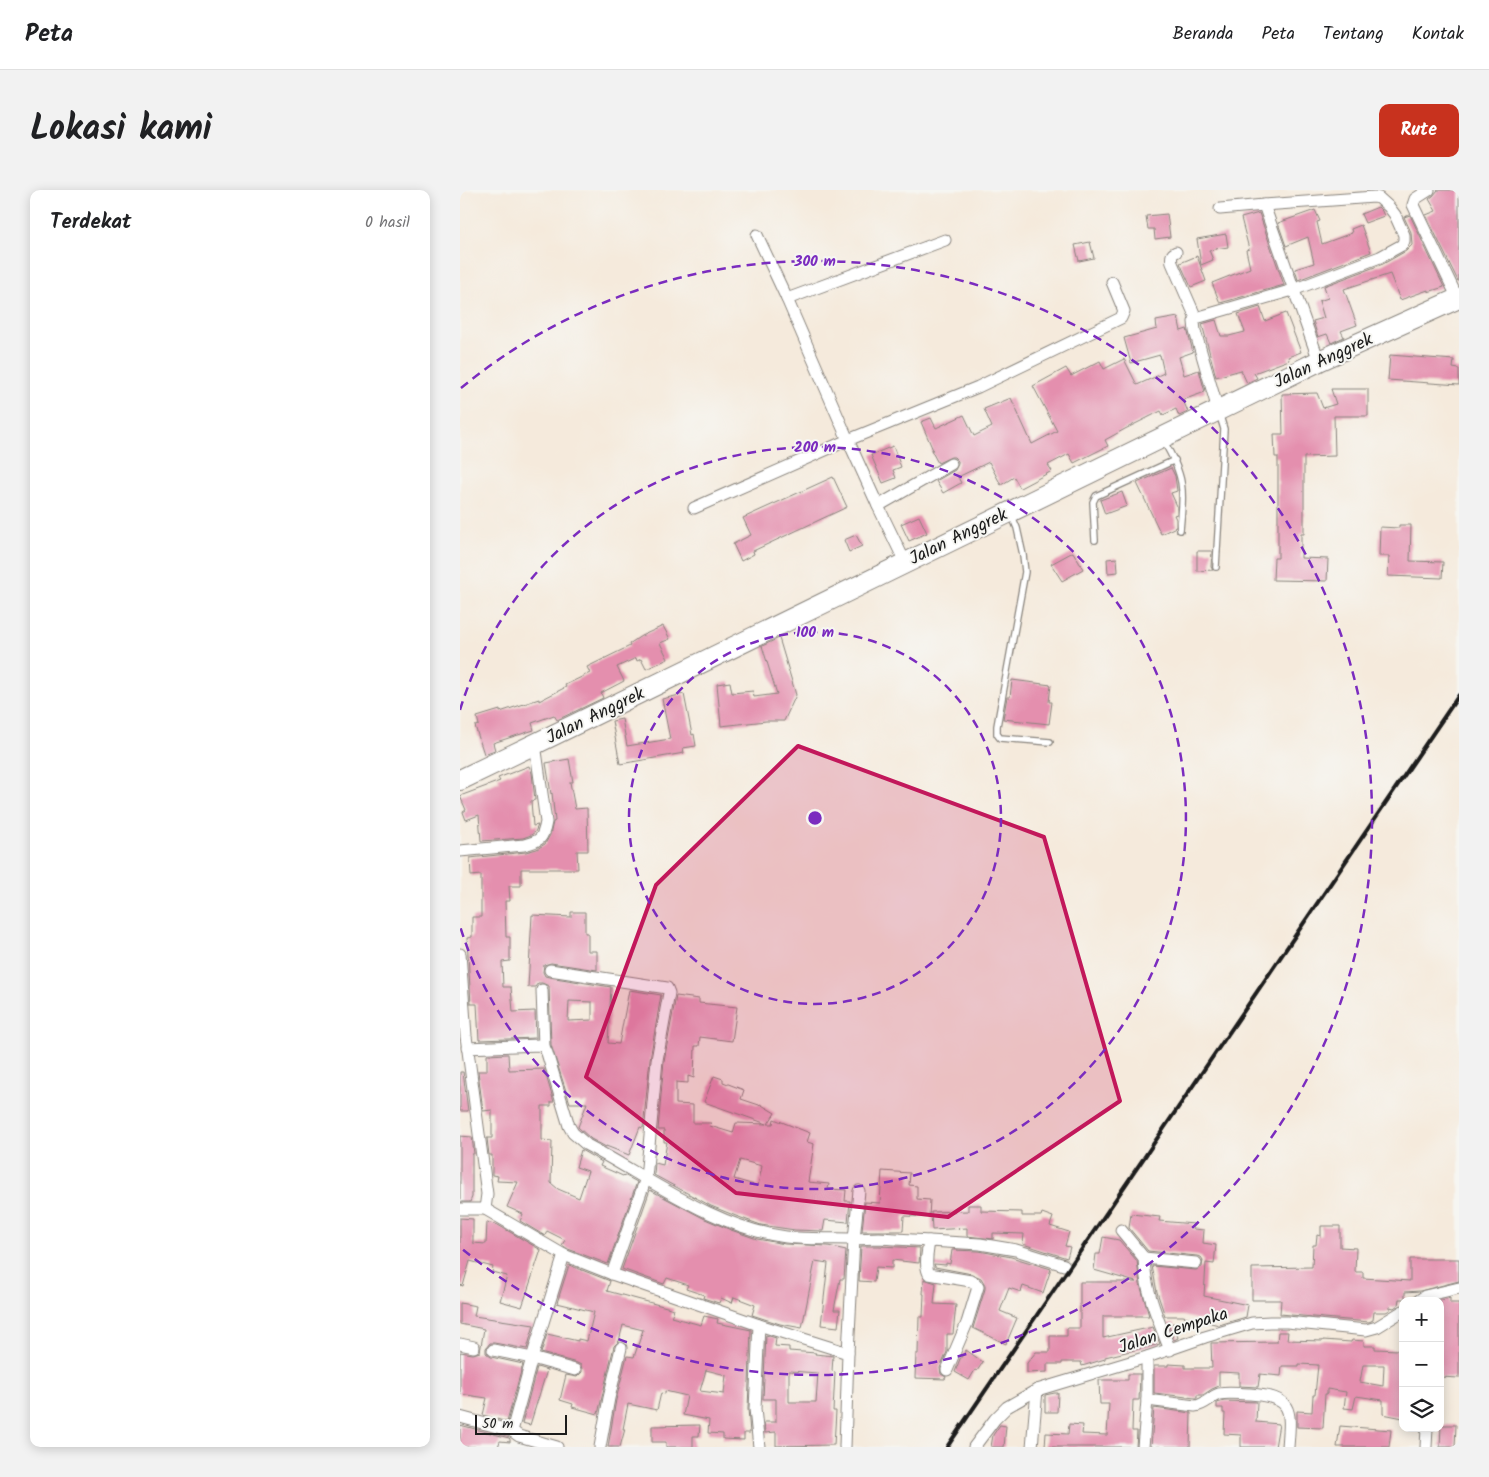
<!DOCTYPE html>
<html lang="id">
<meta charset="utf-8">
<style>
body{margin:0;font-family:Kalam,sans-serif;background:#f2f2f2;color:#202124}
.controls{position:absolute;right:15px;bottom:15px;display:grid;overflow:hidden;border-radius:10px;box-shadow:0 2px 12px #0003}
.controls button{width:45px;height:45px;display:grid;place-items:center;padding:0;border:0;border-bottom:1px solid #e0e0e0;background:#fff;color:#202124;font:25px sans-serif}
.scale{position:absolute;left:15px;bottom:12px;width:92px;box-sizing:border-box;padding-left:5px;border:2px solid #1c1c1c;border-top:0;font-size:14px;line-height:18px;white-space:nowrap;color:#1c1c1c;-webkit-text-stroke:4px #f6f6f2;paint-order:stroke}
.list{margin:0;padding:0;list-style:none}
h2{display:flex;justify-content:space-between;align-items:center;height:65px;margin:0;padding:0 20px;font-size:21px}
h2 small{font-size:16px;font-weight:400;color:#757577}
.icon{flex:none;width:28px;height:28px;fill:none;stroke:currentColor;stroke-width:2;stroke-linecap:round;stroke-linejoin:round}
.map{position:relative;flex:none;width:999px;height:1257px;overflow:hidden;border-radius:10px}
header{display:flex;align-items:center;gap:30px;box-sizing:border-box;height:70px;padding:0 25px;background:#fff;border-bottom:1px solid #e0e0e0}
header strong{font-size:24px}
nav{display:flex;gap:28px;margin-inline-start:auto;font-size:18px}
.intro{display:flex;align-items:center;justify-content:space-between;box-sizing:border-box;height:120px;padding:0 30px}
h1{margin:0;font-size:35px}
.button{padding:12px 22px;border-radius:10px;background:#c8321e;color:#fff;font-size:18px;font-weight:700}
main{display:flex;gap:30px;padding:0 30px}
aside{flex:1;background:#fff;border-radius:10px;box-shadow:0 2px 12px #0003}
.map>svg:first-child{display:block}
.building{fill:#e48fae;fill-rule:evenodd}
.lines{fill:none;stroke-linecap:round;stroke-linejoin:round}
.service-casing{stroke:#88837c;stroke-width:8}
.minor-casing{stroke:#88837c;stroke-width:13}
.trunk-casing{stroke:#88837c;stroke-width:22}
.service{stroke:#fff;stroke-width:5.5}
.minor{stroke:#fff;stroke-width:11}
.trunk{stroke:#fff;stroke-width:20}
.rail{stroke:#1c1c1c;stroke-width:4}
.marked{fill:#c2185b;fill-opacity:0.2;stroke:#c2185b;stroke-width:4;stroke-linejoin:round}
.ring{fill:none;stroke:#7b2cbf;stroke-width:2.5;stroke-dasharray:9 6}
.labels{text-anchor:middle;stroke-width:4;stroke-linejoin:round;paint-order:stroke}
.street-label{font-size:18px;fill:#1c1c1c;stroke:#f6f6f2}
.centre{fill:#7b2cbf;stroke:#f6f6f2;stroke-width:2.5}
.ring-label{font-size:15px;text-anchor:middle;font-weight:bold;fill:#7b2cbf;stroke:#f6f6f2;stroke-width:4;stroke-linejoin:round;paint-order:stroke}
</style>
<header>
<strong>Peta</strong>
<nav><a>Beranda</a><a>Peta</a><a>Tentang</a><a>Kontak</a></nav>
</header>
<div class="intro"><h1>Lokasi kami</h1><a class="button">Rute</a></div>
<main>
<aside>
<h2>Terdekat<small>0 hasil</small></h2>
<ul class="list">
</ul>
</aside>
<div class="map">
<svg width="999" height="1257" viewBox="0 0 999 1257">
<rect width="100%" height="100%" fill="#f6f6f2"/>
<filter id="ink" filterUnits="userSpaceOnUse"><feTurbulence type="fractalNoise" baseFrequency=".02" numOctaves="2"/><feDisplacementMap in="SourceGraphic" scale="10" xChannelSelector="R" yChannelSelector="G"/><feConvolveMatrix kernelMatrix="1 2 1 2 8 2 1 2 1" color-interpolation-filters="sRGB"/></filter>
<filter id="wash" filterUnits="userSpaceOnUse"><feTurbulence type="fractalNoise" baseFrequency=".0096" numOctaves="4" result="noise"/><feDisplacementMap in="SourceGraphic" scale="20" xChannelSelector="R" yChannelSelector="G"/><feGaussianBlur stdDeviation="1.12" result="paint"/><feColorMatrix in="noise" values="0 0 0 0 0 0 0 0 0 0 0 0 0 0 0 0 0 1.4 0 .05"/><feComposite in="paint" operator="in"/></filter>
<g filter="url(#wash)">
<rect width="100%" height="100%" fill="#f5eadc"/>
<g id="blocks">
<!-- building -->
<g class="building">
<polygon points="978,0 999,0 999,91 998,91 966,25 976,21 969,9 973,6"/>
<polygon points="918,17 922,21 924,26 905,33 901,24"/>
<polygon points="855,20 860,31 857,32 862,54 892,43 891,39 901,35 911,62 838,90 835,79 854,73 848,47 826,56 818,33"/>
<polygon points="799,23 824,95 760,113 752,93 790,78 786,60 789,59 781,28"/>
<polygon points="707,24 710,47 695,49 694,39 688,39 686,26"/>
<polygon points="950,25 984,97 968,102 968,100 940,110 930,84 884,99 897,135 881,141 884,147 871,153 867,144 858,147 853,131 864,128 859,111 868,108 864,96 923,74 946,61 952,55 951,42 944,27"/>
<polygon points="766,44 768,57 749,60 753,70 741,75 737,49"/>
<polygon points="630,52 634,68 619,71 615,55"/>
<polygon points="737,66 746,91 731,97 720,73"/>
<polygon points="800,117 805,131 826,123 841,162 828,167 829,170 794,183 797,188 787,193 781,180 756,187 742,134 756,130 761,146 769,146 785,142 778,124"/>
<polygon points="718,127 721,141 727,139 733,162 719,167 724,185 739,180 745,202 723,210 728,222 719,226 716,219 703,225 701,221 665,239 645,250 648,256 614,273 609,264 588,275 592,281 560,298 554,287 541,295 529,272 498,287 501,293 483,303 476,291 495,280 498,274 498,271 494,267 491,267 478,273 471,260 473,260 461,232 471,228 476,238 504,225 514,246 532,237 524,219 551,208 572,254 597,241 573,196 606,178 611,186 640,171 644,179 664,169 677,195 704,183 700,165 671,173 664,148 697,139 696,131"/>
<polygon points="930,165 994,170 993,178 999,179 999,195 928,190"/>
<polygon points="871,199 908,199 908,226 874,226 875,266 844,267 844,344 841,344 841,368 868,369 867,391 813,390 814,368 818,368 818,267 815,267 814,244 823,244 822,204 857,203 863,218 876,214"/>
<polygon points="433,256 441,277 433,280 436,288 423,293 411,265"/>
<polygon points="711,278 715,286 717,301 711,303 717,316 717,324 714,325 716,329 716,337 701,344 677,293"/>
<polygon points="373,287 387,317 293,361 294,364 281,371 273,354 291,345 283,328"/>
<polygon points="662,302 667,316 645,324 640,310"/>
<polygon points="459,326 467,343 449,351 441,334"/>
<polygon points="939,335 951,335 950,371 983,372 982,388 928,386 929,366 919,366 920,337 939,338"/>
<polygon points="396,345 402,356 389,362 384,350"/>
<polygon points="737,361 752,361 751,377 753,380 737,381"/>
<polygon points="613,362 623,379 602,391 591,374"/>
<polygon points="657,368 658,382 648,383 647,369"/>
<polygon points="203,436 210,449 200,453 208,469 186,479 181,469 177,471 176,468 157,477 164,491 141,503 143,508 97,530 94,525 72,533 74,540 33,553 35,560 24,564 15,536 19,535 17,527 40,520 40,522 79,509 79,511 106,497 105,495 130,483 127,477 170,456 169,454 181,446"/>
<polygon points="319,448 336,505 324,531 306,531 261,536 257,494 270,492 272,503 293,501 294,507 317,504 302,456"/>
<polygon points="552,490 591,495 589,512 592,512 589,534 543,529 547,507 550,507"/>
<polygon points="224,504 232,545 234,544 236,556 223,558 224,563 160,574 152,531 162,529 167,556 210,549 202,509"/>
<polygon points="109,569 113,592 110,592 115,619 127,618 128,661 117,661 118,679 61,679 61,696 49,696 50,711 45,711 46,747 50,747 50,771 42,772 43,797 51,797 53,822 75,821 76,848 19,850 17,814 11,814 7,748 12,747 12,727 21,727 21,685 11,686 10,668 66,662 77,659 85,654 90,645 93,632 95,631 92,603 91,604 86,573"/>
<polygon points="69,576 72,583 75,610 71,611 73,636 78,635 75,642 71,645 63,648 21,651 19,625 6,630 3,622 6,620 0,606 40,591 38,588"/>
<path d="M111 722H125V743H128V761H137V780L91 773 84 775 83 782 85 786 89 787 151 797 148 853 159 854 169 800 201 805 190 869 183 938 180 937 169 965 146 956V957L131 949 119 938 118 937 127 913H110L91 855 89 796 82 793H78L75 797H68L72 725 111 727ZM109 811 132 812V830L108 831Z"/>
<path d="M216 806 239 809V813L277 817 272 851 240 847 239 856H235L234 888 228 886V893L216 892V914L233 915V933H251L250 936 273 943 276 933 307 934 244 912 254 886 263 889V892L284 900 281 909 299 915 300 914 315 923 308 934H313L314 929 350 943 347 952 354 954 348 992 369 994 368 999 386 1000 385 1011H390L388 1032 365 1030 363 1041 335 1040 301 1035 276 1026 251 1016 194 985 195 973 203 975 207 952H204V940H198L204 871ZM280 970 302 976 298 996 274 989Z"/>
<polygon points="48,864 49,880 84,879 94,912 91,912 91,916 82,916 82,950 92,951 91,993 98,999 119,1008 128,981 116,977 121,960 142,972 140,976 163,986 164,985 177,992 148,1074 108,1059 102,1055 105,1050 87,1041 85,1046 60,1031 63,1024 47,1017 58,992 37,991 38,986 32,985 32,965 29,965 27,948 32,948 32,920 23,921 18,881 27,881 27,865"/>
<polygon points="0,882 3,882 8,921 0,921"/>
<polygon points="0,946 12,947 14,964 12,964 12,1007 10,1012 0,1012"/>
<polygon points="422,981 450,983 449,995 457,996 457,1009 470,1010 469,1027 444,1026 443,1041 402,1041 405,1012 420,1013"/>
<polygon points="190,1000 245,1029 271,1040 297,1049 325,1054 368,1056 386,1060 384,1089 380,1089 374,1120 380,1120 378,1137 361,1135 368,1073 355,1071 342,1138 320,1134 292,1125 295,1115 274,1107 272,1113 261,1108 259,1113 243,1108 244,1105 226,1099 228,1095 207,1088 204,1094 162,1079"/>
<polygon points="508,1015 521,1015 521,1021 562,1022 562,1026 581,1026 582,1023 593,1027 590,1036 609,1042 605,1056 610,1057 607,1068 563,1054 564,1044 533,1043 533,1049 507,1046 507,1038 472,1040 471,1022 508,1021"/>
<polygon points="671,1024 700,1027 699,1031 734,1034 733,1039 744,1040 743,1053 756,1055 754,1074 746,1073 744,1106 788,1115 786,1127 759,1135 723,1126 705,1126 697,1102 692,1076 736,1080 742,1077 743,1070 741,1067 737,1066 688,1061 669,1038"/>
<polygon points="0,1028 13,1029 13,1053 26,1054 27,1032 38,1035 81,1060 62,1117 40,1111 47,1086 32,1082 33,1077 10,1071 3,1096 0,1095"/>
<polygon points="861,1036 880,1036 880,1057 896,1058 895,1082 903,1082 903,1088 950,1091 950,1069 999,1069 999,1091 960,1101 945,1102 945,1109 939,1109 938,1115 934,1118 930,1117 930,1120 926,1122 914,1122 913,1130 909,1132 820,1124 821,1110 792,1110 792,1078 852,1077 853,1055 856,1055 857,1045 861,1046"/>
<polygon points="643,1047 659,1050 677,1071 680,1094 689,1126 643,1126 643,1148 693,1137 700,1154 645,1167 645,1169 622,1176 621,1172 602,1172 602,1174 587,1174 587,1182 567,1183 567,1173 576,1162 590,1162 590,1146 607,1146 607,1138 620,1138 620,1092 676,1092 634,1080 636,1064 640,1064"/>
<polygon points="401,1056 419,1056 460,1058 459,1073 432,1070 432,1078 416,1077 414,1092 399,1091"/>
<polygon points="492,1060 519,1061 551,1067 591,1079 583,1103 563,1096 561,1102 549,1098 540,1121 557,1128 546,1154 513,1138 525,1099 525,1095 521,1088 512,1084 475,1077 474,1074 486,1075 486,1073 490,1074"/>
<path d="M109 1075 150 1091 147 1101 214 1119 211 1127 241 1135 244 1126 258 1129 257 1133 291 1140 288 1219 290 1243H284V1250L263 1249V1244L248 1243 249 1230 223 1225 227 1206 205 1201V1204L201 1203 197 1220 168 1214 163 1239H165L160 1257H148L156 1210 167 1166 174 1167 183 1140 163 1135 159 1151 154 1156 138 1224 112 1217 113 1214 100 1210 106 1185 117 1187 122 1182V1179L121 1175 117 1173 81 1163 87 1144 118 1151V1149L127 1151 134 1122 97 1113ZM246 1180 266 1185 264 1204 240 1201Z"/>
<polygon points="464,1089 476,1093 474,1114 496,1115 493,1144 487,1144 487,1162 480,1178 481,1184 486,1187 485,1189 455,1188 456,1164 458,1164 459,1127 463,1127 464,1104 463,1104"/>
<polygon points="990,1108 990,1113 999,1113 999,1188 980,1187 980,1111 978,1111"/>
<polygon points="0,1113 16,1116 14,1126 74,1135 67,1159 34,1153 30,1153 26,1158 26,1163 31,1167 63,1174 47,1232 23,1225 27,1208 0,1204 0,1162 13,1164 20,1162 24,1139 0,1134"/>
<polygon points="714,1133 718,1148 714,1150 708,1134"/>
<path d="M818 1142H828L827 1150 863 1151V1150L891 1152 892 1150 904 1151V1156H915V1159L939 1160V1163H943V1228L923 1224V1210L896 1206 893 1219 884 1218 886 1202 867 1199V1204H865L863 1238 837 1237V1221L852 1222 853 1205H855L858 1175 839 1174V1176H822L821 1186 800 1184 798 1197 779 1196V1183L759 1182V1196L752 1199 743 1205H737V1208H735L694 1203V1176H708V1174L725 1175V1178H752L751 1153 817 1152ZM903 1175H924L923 1196 900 1192Z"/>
<path d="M306 1145 316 1148 315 1156 329 1157V1161L356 1163 355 1164 373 1166 372 1181 375 1182 373 1221H376L374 1255 316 1256V1242L305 1243 304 1232H316V1209H303ZM329 1181 358 1183 356 1212H329Z"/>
<polygon points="506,1160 523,1172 517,1181 515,1180 509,1190 495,1182 500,1169"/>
<polygon points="77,1177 87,1180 70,1235 62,1233"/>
<polygon points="668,1184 680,1184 679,1210 673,1210 672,1241 677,1241 676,1257 585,1257 586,1243 608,1244 609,1234 623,1235 622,1244 647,1245 649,1214 640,1214 639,1190 668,1190"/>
<polygon points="595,1203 598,1203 597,1222 585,1222 585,1205"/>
<polygon points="764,1211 797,1212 796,1232 819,1234 815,1257 781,1257 781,1245 764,1244 765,1223 763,1223 763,1218 757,1218 757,1213"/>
<polygon points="694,1218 731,1223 730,1257 691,1257"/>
<polygon points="0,1235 49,1248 50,1249 50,1252 40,1251 38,1257 0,1257"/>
<polygon points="240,1235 239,1246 233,1246 233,1257 206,1257 206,1252 192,1252 192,1236"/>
<polygon points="540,1235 546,1236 544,1257 531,1257 533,1245"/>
<polygon points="981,1235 996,1235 995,1257 980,1257"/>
<polygon points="880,1236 931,1240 929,1257 877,1257"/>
</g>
</g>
</g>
<g filter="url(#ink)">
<use href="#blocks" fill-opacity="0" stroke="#88837c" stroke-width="1"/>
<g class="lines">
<defs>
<g id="service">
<path d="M703 250C725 287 724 298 720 340"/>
<polyline points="552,326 557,338 563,365 565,382 537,536 537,544 540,548 590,552"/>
<polyline points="635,350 633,312 636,306 715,270"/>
<polyline points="756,377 764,239 759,223"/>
</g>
<g id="minor">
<polyline points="969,0 955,9 953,15 998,109"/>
<polyline points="760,19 804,15"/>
<polyline points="297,45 327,109 388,250 518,197 661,128 664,121 652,92"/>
<path d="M716 62C711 64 711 67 712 73L736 128"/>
<polyline points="327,109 485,50"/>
<polyline points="758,220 735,141 734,132 736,128 833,100 920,67 942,55 944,51 944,45 935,25 929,17 919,8 914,7 804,15 859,171"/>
<polyline points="234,318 388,250 418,316"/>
<polyline points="445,372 418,316 491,274"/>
<path d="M0 661 64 655C80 651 83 649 86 632L75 554"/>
<polyline points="0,764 6,846 27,1004 25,1019"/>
<polyline points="90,780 207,798 209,803 197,870 186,988 152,1084"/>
<polyline points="82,800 84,857"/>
<path d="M7 858 79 855 84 857 87 863 109 936 113 943 127 955C189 988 255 1038 326 1047 348 1050 372 1048 394 1049L388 1163"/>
<polyline points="399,1001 394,1049 419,1048 520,1054 556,1060 604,1075"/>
<polyline points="0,1019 25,1019 104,1065 152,1084 299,1135 388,1163 385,1257"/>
<polyline points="661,1040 684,1068"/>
<path d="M469 1051C468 1061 464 1075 469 1084L511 1091 515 1093 518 1097 507 1133 487 1180"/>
<polyline points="958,1111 965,1106 999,1098"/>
<polyline points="0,1154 14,1157"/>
<polyline points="33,1160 72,1168 115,1180"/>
<path d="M710 1160C698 1129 685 1101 684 1068L736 1073"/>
<path d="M687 1210 735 1216C745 1215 750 1207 759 1204 769 1202 780 1204 790 1204 833 1207 831 1219 828 1257"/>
<polyline points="0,1227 52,1241"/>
<polyline points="97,1257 59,1246 52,1241 72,1168 104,1065"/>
<polyline points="140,1257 149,1208 161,1158"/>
<polyline points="299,1257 295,1219 299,1135"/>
<polyline points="514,1257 535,1229 547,1217 577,1200 687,1167 745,1147 792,1133 810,1132 827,1132 906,1140 917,1137 943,1121"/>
<polyline points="572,1257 577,1200"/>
<polyline points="683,1257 687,1210 687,1167"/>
<polyline points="966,1257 967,1238"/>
</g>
<polyline id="trunk" points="0,590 75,554 859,171 999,108"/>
</defs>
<!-- service casing -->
<use href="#service" class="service-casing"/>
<!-- minor casing -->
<use href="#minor" class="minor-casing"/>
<!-- trunk casing -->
<use href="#trunk" class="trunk-casing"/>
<!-- service -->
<use href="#service" class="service"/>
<!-- minor -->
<use href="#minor" class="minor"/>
<!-- trunk -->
<use href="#trunk" class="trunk"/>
<!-- rail -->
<polyline class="rail" points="487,1257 999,505"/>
</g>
</g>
<!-- marked area -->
<path class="marked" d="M338 556 584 647 660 911 488 1027 276 1003 126 887 196 695Z"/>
<!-- distance rings -->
<g class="ring">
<circle cx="355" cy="628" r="186"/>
<path d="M0 520A371 371 0 1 1 0 736"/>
<path d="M1 198A557 557 0 1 1 1 1058"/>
</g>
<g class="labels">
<!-- street labels -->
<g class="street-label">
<text transform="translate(863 170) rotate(-25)" y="6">Jalan Anggrek</text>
<text transform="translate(498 346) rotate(-26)" y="6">Jalan Anggrek</text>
<text transform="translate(135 525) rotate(-26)" y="6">Jalan Anggrek</text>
<text transform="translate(713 1140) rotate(-18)" y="6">Jalan Cempaka</text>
</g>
</g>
<circle cx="355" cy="628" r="8" class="centre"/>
<g class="ring-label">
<text x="355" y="76">300 m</text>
<text x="355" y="262">200 m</text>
<text x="355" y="447">100 m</text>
</g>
</svg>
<div class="controls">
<button>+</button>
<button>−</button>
<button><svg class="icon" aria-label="layers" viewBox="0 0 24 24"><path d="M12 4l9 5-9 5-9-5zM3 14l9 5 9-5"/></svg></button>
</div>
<div class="scale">50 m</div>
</div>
</main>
